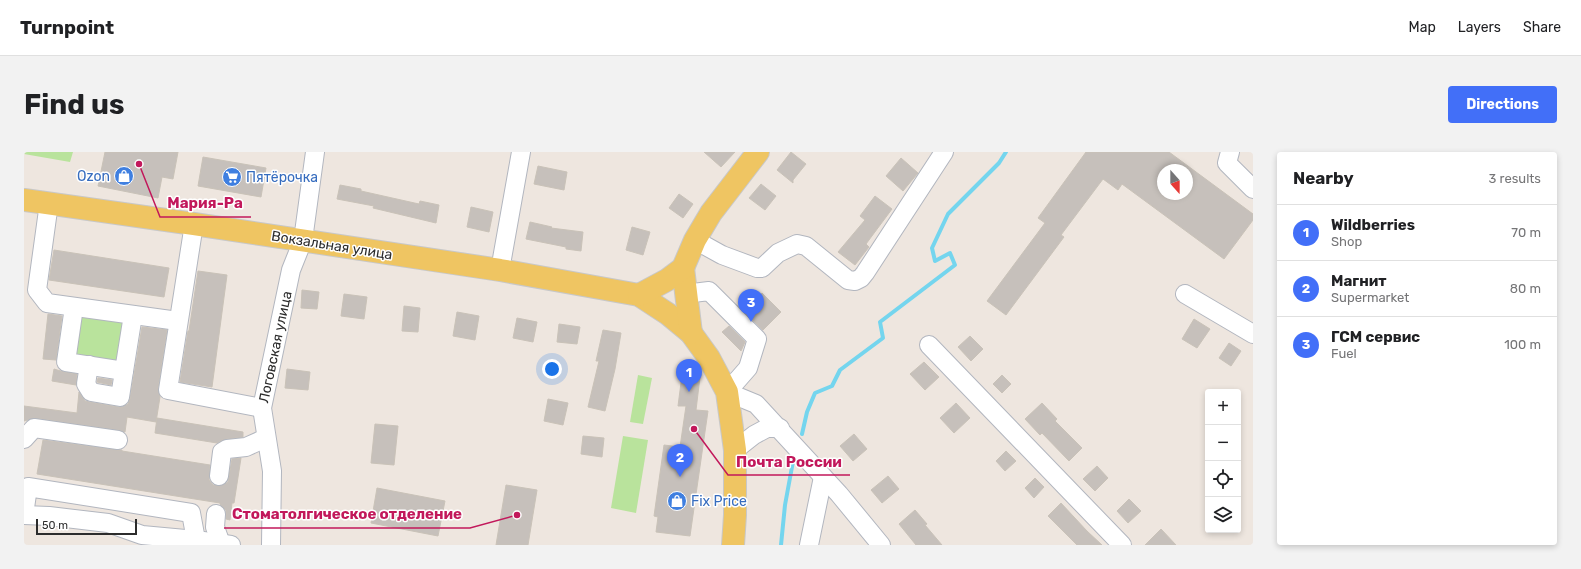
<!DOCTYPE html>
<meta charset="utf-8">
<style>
body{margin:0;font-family:Rubik,sans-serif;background:#f2f2f2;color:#202124}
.controls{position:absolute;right:12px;bottom:12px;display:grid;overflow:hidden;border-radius:4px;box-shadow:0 2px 6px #0003}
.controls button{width:36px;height:36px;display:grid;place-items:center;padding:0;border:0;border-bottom:1px solid #e0e0e0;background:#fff;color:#202124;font:20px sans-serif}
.compass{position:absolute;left:1133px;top:12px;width:36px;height:36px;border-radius:50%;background:#fff;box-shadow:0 2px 6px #0003;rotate:159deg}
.scale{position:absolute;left:12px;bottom:10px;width:101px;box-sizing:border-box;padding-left:4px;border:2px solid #2c2c2c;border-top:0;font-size:11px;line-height:14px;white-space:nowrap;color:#2c2c2c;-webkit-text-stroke:3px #fff;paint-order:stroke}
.you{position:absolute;left:528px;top:217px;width:14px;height:14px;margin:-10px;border:3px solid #fff;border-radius:50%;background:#1a73e8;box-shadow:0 0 0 6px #1a73e833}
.badge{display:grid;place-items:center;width:26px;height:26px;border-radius:50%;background:#426ff8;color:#fff;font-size:13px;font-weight:700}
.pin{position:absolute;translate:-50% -33px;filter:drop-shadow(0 1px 2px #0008)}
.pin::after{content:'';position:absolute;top:21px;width:14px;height:12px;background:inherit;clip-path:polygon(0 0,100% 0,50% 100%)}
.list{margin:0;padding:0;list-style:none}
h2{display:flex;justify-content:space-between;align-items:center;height:52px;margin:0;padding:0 16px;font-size:17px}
h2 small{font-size:13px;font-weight:400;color:#757577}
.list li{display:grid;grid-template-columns:26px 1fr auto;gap:12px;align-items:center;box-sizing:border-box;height:56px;padding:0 16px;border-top:1px solid #e0e0e0}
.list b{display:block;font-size:15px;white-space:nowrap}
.list p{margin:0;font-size:13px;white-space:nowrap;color:#757577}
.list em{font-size:13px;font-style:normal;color:#757577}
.icon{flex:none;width:22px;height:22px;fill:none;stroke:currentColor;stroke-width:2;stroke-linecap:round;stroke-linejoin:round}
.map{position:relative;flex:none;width:1229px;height:393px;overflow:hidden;border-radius:4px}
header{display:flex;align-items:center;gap:24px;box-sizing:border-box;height:56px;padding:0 20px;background:#fff;border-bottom:1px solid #e0e0e0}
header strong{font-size:19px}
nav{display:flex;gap:22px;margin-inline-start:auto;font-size:14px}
.intro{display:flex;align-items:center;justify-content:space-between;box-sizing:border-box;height:96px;padding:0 24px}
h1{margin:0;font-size:28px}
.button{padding:10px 18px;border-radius:4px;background:#426ff8;color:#fff;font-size:14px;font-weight:700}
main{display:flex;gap:24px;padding:0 24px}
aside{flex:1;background:#fff;border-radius:4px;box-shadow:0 2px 6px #0003}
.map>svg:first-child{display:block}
.green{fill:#b9e39c}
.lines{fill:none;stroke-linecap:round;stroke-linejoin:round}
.stream{stroke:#74d5ee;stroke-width:4}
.building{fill:#c6c0bb;stroke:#c9c2b8;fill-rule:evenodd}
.minor-casing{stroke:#b2b6bf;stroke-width:20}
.major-casing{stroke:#c8c8c8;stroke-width:24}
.minor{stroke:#fff;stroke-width:18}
.major{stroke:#efc562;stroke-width:22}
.labels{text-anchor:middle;stroke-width:3;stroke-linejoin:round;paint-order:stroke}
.shop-label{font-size:14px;fill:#366cbe;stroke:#fff;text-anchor:start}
.street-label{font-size:14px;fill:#2c2c2c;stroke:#fff}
.leader{fill:none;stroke:#c2185b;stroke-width:1.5}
.callout-dot{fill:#c2185b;stroke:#fff;stroke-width:1.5}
.callout-label{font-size:15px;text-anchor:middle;font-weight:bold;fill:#c2185b;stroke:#fff;stroke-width:3;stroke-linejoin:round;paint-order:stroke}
</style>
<header>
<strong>Turnpoint</strong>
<nav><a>Map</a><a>Layers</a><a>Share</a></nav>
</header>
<div class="intro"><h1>Find us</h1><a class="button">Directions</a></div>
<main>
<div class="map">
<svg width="1229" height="393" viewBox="0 0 1229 393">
<rect width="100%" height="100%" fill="#eee6df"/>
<!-- green -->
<g class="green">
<polygon points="0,0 49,0 46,10 0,2"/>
<polygon points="58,164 101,171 95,209 52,202"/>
<polygon points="614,223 628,226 619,272 606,270"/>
<polygon points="599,284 624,288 612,361 587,356"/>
</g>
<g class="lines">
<!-- stream -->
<g class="stream">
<polyline points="778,282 783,260 791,241 808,234 816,218 859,186 856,170 931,113 926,101 911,109 908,96 924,62 975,11 982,0"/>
<polyline points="757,393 761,353 770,304"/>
</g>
</g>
<!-- building -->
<g class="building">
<polygon points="81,0 154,0 149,27 138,25 134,46 74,34"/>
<polygon points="680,0 711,0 697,15"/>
<polygon points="767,0 782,12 769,28 769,31 753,18"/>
<path d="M1062 0H1145L1229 62V68L1200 107 1098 32 1094 38 1079 27 1037 83 1040 85 982 163 963 149 1021 71 1014 66ZM1139 18H1163V42H1139Z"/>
<polygon points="179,5 242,16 237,45 174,34"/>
<polygon points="877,6 894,21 879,39 862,24"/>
<polygon points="514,14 543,20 540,38 510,32"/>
<polygon points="737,32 752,44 741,58 725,46"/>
<polygon points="316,33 337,37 337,39 395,52 396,49 415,53 412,71 349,56 350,54 313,47"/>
<polygon points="655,42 669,52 659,66 645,56"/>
<polygon points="851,44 868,57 842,92 845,95 831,113 814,100 841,68 836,64"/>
<polygon points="447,55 469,60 465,80 443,75"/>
<polygon points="506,70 528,75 527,76 559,80 557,99 542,97 542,95 502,87"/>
<polygon points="608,75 626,80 619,103 602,98"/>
<polygon points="30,98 145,116 140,145 25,128"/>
<polygon points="174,119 203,123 188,235 156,230 164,179 165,179"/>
<polygon points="278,138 295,140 293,157 277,156"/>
<polygon points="738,141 757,160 739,178 720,159"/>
<polygon points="320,142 343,145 340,167 317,164"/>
<polygon points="380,154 396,156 394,180 378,179"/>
<polygon points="433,160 455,164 451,188 429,184"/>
<polygon points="24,162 38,164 32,208 19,207"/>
<polygon points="493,166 513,170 509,190 489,186"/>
<polygon points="1170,167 1186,177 1173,196 1158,187"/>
<polygon points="535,172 556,175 553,192 533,190"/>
<polygon points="705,174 721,190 717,199 698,180"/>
<polygon points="118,175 143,178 134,236 136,245 132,270 103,265 101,280 95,278 11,266 0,269 0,254 53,261 55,240 61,249 65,250 94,255 99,255 104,252 106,247"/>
<polygon points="579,178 597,181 591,217 581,259 564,255 575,209 572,209"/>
<polygon points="946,184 959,197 947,209 934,195"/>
<polygon points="1205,191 1217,199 1207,214 1195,206"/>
<polygon points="900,210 915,225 901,238 886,222"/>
<polygon points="30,217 40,220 53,222 52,233 28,229"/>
<polygon points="263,217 286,220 284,238 261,236"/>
<polygon points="658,223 676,225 672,258 684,259 666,384 632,380 634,365 630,364 640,293 656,295 662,254 654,254"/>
<polygon points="978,223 987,232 978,241 969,232"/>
<polygon points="74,226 88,228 87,233 73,230"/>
<polygon points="524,247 544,251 539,273 520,269"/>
<polygon points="932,251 946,266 930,281 916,266"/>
<polygon points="1018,251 1033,267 1031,269 1058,296 1045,309 1018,281 1016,283 1001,267"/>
<polygon points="133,266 219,280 219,285 202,287 193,291 131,281"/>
<polygon points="351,272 374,274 370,313 347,311"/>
<polygon points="830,282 843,297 829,309 816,294"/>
<polygon points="559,284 580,286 578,305 557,302"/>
<polygon points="19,288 93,298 98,298 98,299 186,313 185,328 189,333 194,334 199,333 204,330 208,307 217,306 210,351 208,351 206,368 202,367 202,358 196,352 196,351 13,322"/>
<polygon points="982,299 992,309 981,319 972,309"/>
<polygon points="1073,314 1084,326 1071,339 1059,327"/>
<polygon points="864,324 875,337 858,351 847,338"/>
<polygon points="1011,326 1020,335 1010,346 1001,336"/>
<polygon points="482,333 513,338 504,393 472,393"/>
<polygon points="353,336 421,349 414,384 347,371"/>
<polygon points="1105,347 1117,359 1104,371 1093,359"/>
<polygon points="1037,351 1063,379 1078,393 1053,393 1024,364"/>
<polygon points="891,358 903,372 901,373 918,393 892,393 875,372"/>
<polygon points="1137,377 1152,393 1121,393"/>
</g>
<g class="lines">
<defs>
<g id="minor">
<polyline points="1206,0 1203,11 1229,37"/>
<polyline points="25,51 13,138 23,151 154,169"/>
<polyline points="170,72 144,238 238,256"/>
<polyline points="671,88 698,103 733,116 738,116 754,101 773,92 782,94 824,128 831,129 837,126 841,121 920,0"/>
<polyline points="476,118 497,0"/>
<polyline points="661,142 685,139 733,187 724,216 703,240 732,252 815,342 857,393"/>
<polyline points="1161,142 1229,182"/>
<polyline points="50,155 42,210 100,219 109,163"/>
<polyline points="905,193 1098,393"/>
<polyline points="65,213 62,232 67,240 96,245 100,219"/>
<polyline points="0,287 10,276 94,288"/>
<polyline points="711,298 730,283 743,276 756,276"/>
<polyline points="195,324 198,300 203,297 222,295 242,286"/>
<polyline points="192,362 191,375 197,392"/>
<polyline points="0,363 4,335 167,361 172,388"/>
<polyline points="0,363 25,364 84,371 118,383 172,388 207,393"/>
<polyline points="247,393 248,319 238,256 267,118 279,88 291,0"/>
<polyline points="785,393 799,325"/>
</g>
<g id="major">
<polyline points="0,48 170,72 476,118 615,143 644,162 667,181 685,206 703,240 711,298 711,363 709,393"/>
<polyline points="659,116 667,181"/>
<polyline points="615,143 643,128 659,116 671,88 687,61 734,0"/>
</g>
</defs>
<!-- minor casing -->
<use href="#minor" class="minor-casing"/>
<!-- major casing -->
<use href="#major" class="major-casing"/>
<!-- minor -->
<use href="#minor" class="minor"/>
<!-- major -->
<use href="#major" class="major"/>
</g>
<!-- icons -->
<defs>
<symbol id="shop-disc" viewBox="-11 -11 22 22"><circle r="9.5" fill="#3f7fe0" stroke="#fff"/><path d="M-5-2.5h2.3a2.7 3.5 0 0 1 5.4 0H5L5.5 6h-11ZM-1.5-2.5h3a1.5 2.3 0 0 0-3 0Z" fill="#fff"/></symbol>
<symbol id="supermarket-disc" viewBox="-11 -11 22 22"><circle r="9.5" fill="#3f7fe0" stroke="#fff"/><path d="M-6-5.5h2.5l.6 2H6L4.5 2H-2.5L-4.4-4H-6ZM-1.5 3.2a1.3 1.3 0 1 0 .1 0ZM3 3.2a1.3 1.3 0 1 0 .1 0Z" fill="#fff"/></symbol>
</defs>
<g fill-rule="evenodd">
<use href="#shop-disc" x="89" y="13" width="22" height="22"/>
<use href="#supermarket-disc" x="197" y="14" width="22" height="22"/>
<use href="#shop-disc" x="642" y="338" width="22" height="22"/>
</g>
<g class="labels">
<!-- shop labels -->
<g class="shop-label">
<text x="86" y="29" text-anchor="end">Ozon</text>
<text x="222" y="30">Пятёрочка</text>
<text x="667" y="354">Fix Price</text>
</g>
<!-- street labels -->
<g class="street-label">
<text transform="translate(308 93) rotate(9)" y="5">Вокзальная улица</text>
<text transform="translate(251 195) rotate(-78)" y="5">Логовская улица</text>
</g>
</g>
<!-- callouts -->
<path class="leader" d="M115 12L136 65H227M670 277L704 323H826M493 363L446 376H200"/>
<g class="callout-dot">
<circle cx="115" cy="12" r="4"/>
<circle cx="670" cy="277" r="4"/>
<circle cx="493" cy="363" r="4"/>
</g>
<g class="callout-label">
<text x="181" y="56">Мария-Ра</text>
<text x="765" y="315">Почта России</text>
<text x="323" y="367">Стоматолгическое отделение</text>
</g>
</svg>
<div class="controls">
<button>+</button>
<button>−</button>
<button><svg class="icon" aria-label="locate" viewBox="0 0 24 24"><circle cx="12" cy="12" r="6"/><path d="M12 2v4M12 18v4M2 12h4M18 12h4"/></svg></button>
<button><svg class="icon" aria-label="layers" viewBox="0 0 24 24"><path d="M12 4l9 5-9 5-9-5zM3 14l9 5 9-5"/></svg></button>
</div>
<svg class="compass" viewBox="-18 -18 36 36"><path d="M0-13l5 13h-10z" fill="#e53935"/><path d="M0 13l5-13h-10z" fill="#757577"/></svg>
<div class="scale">50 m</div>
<div class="you"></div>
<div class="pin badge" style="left:665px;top:240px">1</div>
<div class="pin badge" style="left:656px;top:325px">2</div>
<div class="pin badge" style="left:727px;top:170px">3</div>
</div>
<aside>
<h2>Nearby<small>3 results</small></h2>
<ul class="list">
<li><span class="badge">1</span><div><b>Wildberries</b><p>Shop</p></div><em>70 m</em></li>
<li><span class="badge">2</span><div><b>Магнит</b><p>Supermarket</p></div><em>80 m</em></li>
<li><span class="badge">3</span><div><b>ГСМ сервис</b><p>Fuel</p></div><em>100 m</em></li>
</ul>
</aside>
</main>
